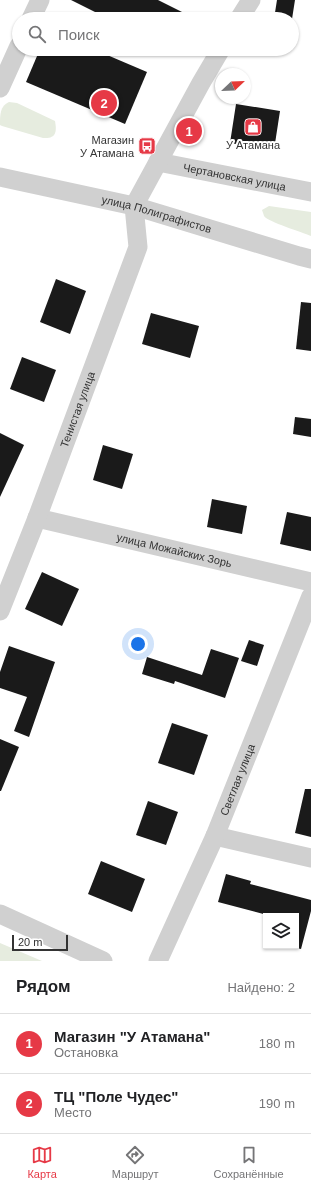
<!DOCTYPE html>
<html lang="ru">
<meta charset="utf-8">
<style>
body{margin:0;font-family:Helvetica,sans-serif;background:#f2f2f2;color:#202124}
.controls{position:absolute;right:12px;bottom:12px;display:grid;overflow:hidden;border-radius:0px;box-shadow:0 1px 3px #0004}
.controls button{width:36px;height:36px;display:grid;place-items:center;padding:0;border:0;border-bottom:1px solid #e0e0e0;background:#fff;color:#202124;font:20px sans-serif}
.compass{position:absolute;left:215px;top:68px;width:36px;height:36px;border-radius:50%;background:#fff;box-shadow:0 1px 3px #0004;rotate:67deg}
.scale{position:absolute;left:12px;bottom:10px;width:56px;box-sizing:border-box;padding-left:4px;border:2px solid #333;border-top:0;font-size:11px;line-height:14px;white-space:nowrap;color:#333;-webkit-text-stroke:3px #fff;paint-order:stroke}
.you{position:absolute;left:138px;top:644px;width:14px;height:14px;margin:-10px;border:3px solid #fff;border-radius:50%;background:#1a73e8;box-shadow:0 0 0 6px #1a73e833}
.badge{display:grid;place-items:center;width:26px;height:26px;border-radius:50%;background:#e63946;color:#fff;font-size:13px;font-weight:700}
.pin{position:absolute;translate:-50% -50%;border:2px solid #fff;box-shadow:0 1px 4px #0006}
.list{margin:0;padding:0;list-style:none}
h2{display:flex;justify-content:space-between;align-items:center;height:52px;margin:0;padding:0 16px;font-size:17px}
h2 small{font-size:13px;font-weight:400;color:#757577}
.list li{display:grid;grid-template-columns:26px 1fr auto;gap:12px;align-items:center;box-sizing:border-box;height:60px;padding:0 16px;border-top:1px solid #e0e0e0}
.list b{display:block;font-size:15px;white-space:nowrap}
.list p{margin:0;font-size:13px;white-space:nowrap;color:#757577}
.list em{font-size:13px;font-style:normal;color:#757577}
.icon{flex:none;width:22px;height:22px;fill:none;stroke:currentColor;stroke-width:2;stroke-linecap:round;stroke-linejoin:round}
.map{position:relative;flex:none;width:311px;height:961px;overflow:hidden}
.search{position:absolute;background:#fff;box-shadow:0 1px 3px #0004;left:12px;right:12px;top:12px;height:44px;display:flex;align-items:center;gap:10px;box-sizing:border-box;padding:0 14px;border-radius:22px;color:#757577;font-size:15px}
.sheet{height:172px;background:#fff}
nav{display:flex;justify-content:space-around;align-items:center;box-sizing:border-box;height:56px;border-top:1px solid #e0e0e0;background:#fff;font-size:11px;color:#757577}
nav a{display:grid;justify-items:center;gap:2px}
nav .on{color:#e63946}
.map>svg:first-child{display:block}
.green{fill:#e6ecdf}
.building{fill:#1a1a1a}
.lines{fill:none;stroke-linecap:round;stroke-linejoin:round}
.minor{stroke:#d0d0d0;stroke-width:19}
.labels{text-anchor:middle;stroke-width:4;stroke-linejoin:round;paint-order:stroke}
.poi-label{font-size:11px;fill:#333;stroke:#fff;text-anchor:end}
.street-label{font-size:11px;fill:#333;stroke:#fff}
</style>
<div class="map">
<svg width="311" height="961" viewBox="0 0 311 961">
<rect width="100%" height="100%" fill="#fff"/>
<!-- green -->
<g class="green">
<path d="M9 102 17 103 55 121C57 132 56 139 43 138L2 126 0 125C0 114 0 106 9 102Z"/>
<path d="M269 206 311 212V236C302 232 268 222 264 216 264 215 262 210 262 210Z"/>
<polygon points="0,943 42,961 0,961"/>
</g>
<!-- building -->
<g class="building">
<polygon points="71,0 158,0 196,19 109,19"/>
<polygon points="277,0 295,0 292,19 274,19"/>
<polygon points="40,49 93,49 147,72 125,124 26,82"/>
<polygon points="236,104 280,111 274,150 230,143"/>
<polygon points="56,279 86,291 70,334 40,322"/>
<polygon points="301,302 311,303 311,351 296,349"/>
<polygon points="151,313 199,326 190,358 142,344"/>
<polygon points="22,357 56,370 44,402 10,389"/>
<polygon points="295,417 311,419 311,437 293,434"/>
<polygon points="0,433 24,445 0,497"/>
<polygon points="103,445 133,454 122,489 93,480"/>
<polygon points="212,499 247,506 242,534 207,527"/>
<polygon points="287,512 311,517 311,551 280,544"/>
<polygon points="42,572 79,589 62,626 25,609"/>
<polygon points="249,640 264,645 257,666 241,661"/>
<polygon points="9,646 55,662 29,737 14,731 27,697 0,688 0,672"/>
<polygon points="211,649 239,658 225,698 175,681 174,684 142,674 147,657 202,675"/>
<polygon points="172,723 208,735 194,775 158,763"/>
<polygon points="0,739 19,747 1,791 0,791"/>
<polygon points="305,789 311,789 311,837 295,833"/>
<polygon points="148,801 178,812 166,845 136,835"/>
<polygon points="101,861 145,879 132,912 88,894"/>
<polygon points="226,874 251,881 250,884 311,900 311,911 301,949 296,948 296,916 271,916 218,902"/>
</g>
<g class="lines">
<!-- minor -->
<g class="minor">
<polyline points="31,19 40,0"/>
<polyline points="239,19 251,0"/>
<polyline points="0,88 19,46"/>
<path id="s1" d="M158 162 311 192"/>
<path id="s2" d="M0 177 134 206 299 256 311 259"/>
<polyline points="134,206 201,83 221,49"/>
<path id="s3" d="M37 518 311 582"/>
<path id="s4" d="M0 611 37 518 138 247 134 206"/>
<polyline points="215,836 311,858"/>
<polyline points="0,914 103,961"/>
<path id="s5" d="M158 961 215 836 311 596"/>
</g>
</g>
<!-- icons -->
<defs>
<symbol id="shop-square" viewBox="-11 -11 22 22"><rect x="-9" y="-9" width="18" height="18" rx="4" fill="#e63946" stroke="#fff"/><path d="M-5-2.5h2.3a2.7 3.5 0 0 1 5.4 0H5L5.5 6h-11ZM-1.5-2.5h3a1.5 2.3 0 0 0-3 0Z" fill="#fff"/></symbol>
<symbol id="bus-square" viewBox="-11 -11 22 22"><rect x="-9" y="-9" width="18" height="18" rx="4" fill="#e63946" stroke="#fff"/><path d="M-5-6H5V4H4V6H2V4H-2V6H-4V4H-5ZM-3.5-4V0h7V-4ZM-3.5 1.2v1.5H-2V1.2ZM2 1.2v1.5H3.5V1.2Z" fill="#fff"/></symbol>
</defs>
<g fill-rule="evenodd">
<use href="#shop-square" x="243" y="117" width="20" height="20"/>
<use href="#bus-square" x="137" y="136" width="20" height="20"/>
</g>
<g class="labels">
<!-- poi labels -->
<g class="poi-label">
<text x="134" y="144">Магазин<tspan x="134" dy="13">У Атамана</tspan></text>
<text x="253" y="149" text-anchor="middle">У Атамана</text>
</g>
<!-- street labels -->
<g class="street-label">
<text dy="4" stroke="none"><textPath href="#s1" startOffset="78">Чертановская улица</textPath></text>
<text dy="4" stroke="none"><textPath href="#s2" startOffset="161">улица Полиграфистов</textPath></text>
<text dy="4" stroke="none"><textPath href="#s4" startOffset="216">Тенистая улица</textPath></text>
<text dy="4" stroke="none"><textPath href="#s3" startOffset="141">улица Можайских Зорь</textPath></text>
<text dy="4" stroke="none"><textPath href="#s5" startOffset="198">Светлая улица</textPath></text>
</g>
</g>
</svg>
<div class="controls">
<button><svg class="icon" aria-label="layers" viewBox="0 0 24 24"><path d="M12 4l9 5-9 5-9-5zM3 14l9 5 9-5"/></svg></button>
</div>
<svg class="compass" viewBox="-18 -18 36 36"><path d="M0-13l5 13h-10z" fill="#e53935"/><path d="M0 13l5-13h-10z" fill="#757577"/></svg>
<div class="scale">20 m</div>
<div class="you"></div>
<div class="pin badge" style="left:189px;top:131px">1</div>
<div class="pin badge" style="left:104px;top:103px">2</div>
<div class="search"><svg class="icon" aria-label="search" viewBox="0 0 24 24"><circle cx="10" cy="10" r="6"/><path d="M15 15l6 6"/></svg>Поиск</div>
</div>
<section class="sheet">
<h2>Рядом<small>Найдено: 2</small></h2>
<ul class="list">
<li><span class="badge">1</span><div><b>Магазин &quot;У Атамана&quot;</b><p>Остановка</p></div><em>180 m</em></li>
<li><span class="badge">2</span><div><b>ТЦ &quot;Поле Чудес&quot;</b><p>Место</p></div><em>190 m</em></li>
</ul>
</section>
<nav>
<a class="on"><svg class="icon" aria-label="map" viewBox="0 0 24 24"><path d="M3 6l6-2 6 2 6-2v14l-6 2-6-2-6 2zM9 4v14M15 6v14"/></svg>Карта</a>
<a><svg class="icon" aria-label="directions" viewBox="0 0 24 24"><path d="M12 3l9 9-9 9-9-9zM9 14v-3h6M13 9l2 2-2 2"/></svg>Маршрут</a>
<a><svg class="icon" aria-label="saved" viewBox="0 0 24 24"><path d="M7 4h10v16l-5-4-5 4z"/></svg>Сохранённые</a>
</nav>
